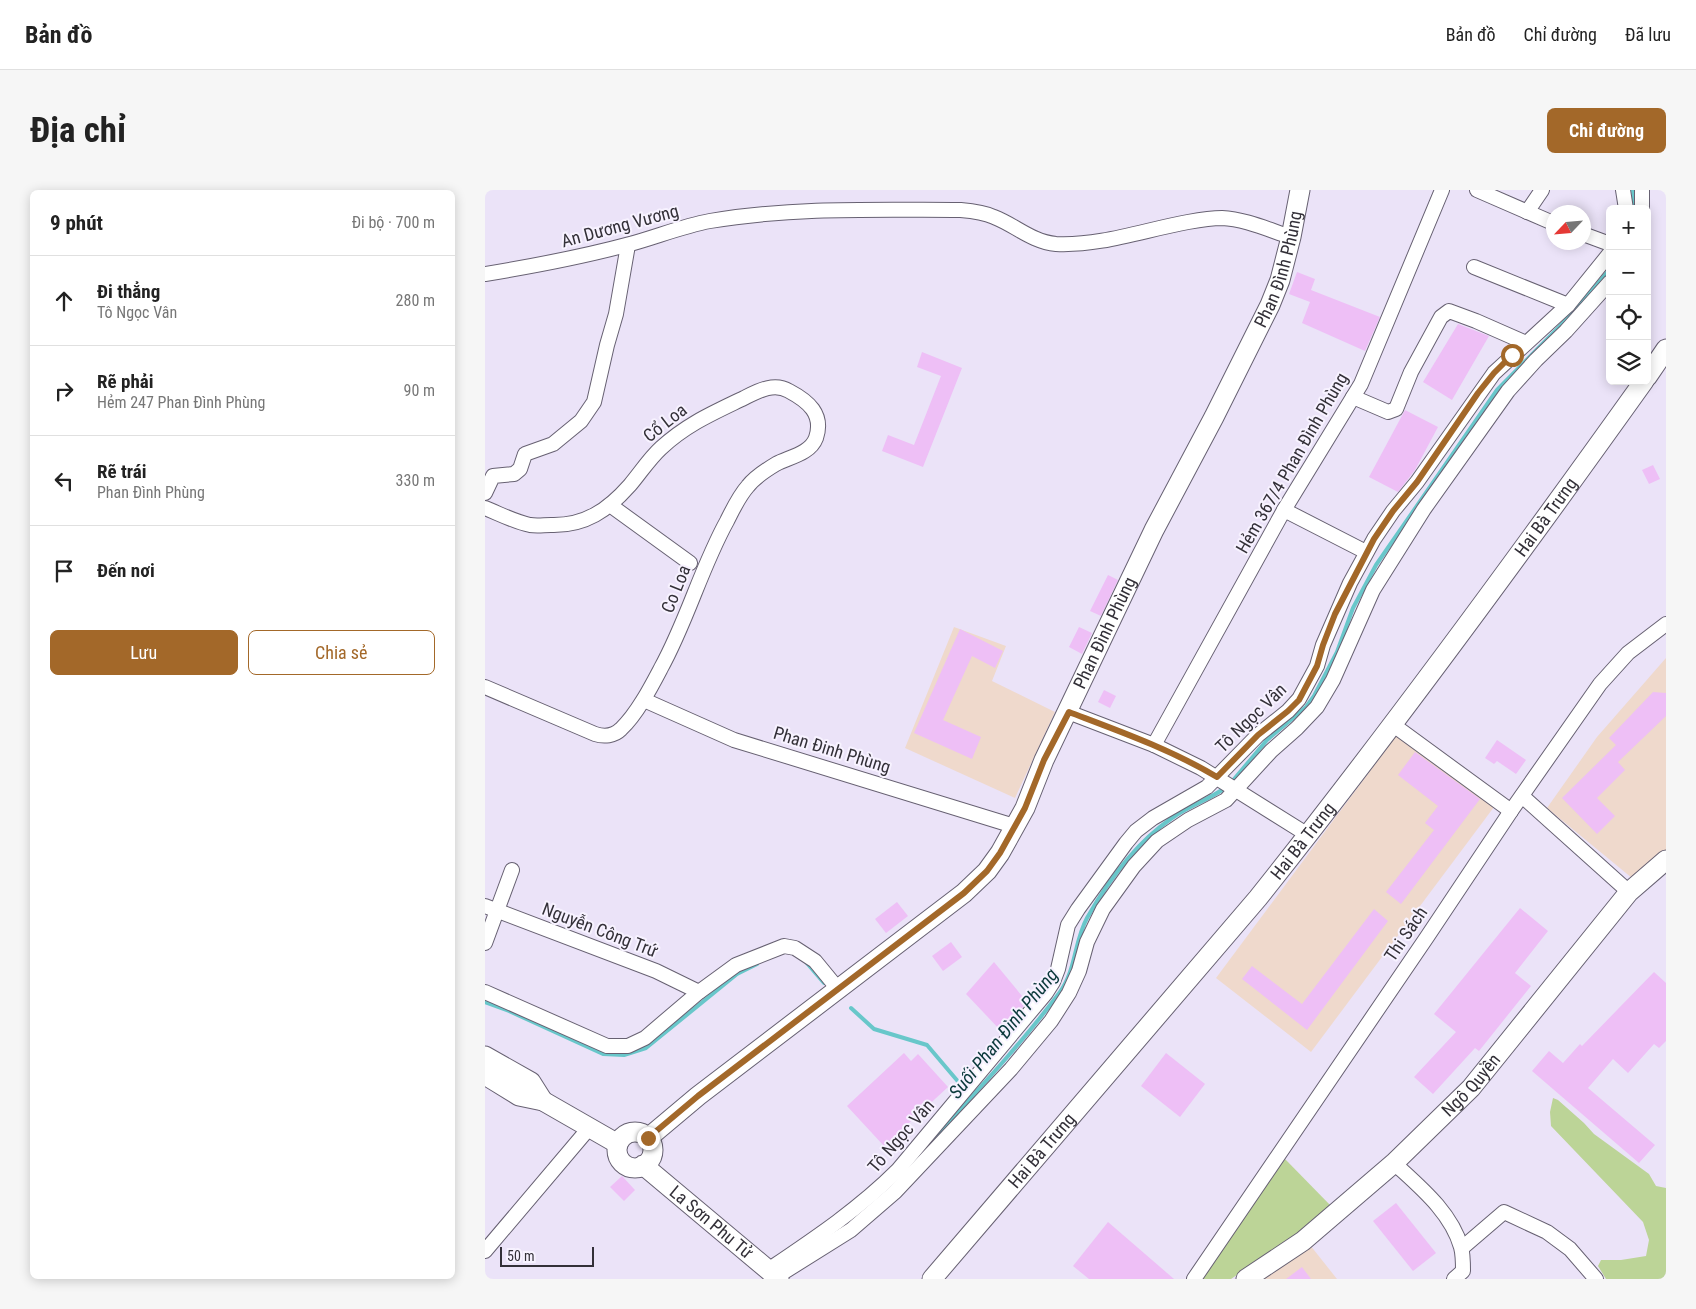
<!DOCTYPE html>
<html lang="vi">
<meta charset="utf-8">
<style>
body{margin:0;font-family:"Roboto Condensed",sans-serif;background:#f6f6f6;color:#222}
.controls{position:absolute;right:15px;top:15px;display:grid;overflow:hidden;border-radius:8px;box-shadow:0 2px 12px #0003}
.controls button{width:45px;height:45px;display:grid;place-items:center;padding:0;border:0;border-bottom:1px solid #e0e0e0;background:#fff;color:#222;font:25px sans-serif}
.compass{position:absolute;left:1061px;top:15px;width:45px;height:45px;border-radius:50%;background:#fff;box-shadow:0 2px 12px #0003;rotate:244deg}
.scale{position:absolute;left:15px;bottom:12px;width:94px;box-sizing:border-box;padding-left:5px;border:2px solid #333038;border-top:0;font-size:14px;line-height:18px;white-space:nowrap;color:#333038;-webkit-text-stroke:4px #f7f2ff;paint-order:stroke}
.stop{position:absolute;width:15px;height:15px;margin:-11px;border:4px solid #a36829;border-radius:50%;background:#fff}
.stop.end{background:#a36829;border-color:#fff;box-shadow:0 1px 5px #0008}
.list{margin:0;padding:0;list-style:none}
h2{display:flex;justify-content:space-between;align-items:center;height:65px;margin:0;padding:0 20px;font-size:21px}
h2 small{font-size:16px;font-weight:400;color:#767676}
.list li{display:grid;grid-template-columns:32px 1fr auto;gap:15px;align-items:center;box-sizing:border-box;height:90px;padding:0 20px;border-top:1px solid #e0e0e0}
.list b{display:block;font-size:19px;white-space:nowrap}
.list p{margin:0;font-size:16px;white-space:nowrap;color:#767676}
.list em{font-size:16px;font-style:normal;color:#767676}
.actions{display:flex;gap:10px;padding:15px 20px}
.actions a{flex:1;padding:11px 0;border:1px solid #a36829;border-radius:8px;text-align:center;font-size:18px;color:#a36829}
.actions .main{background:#a36829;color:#fff}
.icon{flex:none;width:28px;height:28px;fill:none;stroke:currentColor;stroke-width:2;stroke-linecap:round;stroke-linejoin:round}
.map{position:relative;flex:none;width:1181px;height:1089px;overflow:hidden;border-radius:8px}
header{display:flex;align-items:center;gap:30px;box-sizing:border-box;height:70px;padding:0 25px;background:#fff;border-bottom:1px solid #e0e0e0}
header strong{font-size:24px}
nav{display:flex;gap:28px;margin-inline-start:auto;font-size:18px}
.intro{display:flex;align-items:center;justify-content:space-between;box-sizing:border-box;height:120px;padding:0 30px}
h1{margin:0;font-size:35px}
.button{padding:12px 22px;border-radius:8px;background:#a36829;color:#fff;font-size:18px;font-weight:700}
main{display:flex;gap:30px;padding:0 30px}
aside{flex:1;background:#fff;border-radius:8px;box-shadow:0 2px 12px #0003}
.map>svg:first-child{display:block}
.education{fill:#efd9cc}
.green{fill:#bcd497}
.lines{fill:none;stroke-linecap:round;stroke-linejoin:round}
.stream{stroke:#68c7ca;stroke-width:4}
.building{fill:#eebff6}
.street-casing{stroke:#676172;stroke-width:16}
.secondary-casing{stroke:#676172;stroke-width:21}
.street{stroke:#fff;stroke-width:14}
.secondary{stroke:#fff;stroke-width:19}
.route{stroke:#a36829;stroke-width:6}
.labels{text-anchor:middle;stroke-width:4;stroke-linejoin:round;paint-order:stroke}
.street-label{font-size:18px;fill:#333038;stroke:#f7f2ff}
.water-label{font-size:19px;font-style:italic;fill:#0b393b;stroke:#f7f2ff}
</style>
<header>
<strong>Bản đồ</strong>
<nav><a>Bản đồ</a><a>Chỉ đường</a><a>Đã lưu</a></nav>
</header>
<div class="intro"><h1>Địa chỉ</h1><a class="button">Chỉ đường</a></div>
<main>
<aside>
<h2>9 phút<small>Đi bộ · 700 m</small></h2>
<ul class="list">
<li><svg class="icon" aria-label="ahead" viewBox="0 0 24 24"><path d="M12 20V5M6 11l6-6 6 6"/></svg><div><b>Đi thẳng</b><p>Tô Ngọc Vân</p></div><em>280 m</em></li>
<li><svg class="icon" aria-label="right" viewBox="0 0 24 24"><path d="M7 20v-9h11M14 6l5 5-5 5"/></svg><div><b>Rẽ phải</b><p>Hẻm 247 Phan Đình Phùng</p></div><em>90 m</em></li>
<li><svg class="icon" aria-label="left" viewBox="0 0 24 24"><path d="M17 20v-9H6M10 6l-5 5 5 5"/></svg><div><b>Rẽ trái</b><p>Phan Đình Phùng</p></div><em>330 m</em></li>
<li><svg class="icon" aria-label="arrive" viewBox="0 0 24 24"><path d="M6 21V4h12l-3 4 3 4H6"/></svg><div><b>Đến nơi</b></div></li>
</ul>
<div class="actions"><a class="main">Lưu</a><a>Chia sẻ</a></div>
</aside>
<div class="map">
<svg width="1181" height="1089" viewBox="0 0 1181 1089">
<rect width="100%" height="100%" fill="#ebe3f8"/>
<!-- education -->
<g class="education">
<polygon points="469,437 521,456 507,491 570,522 530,608 420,558"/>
<polygon points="1181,468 1181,663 1147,688 1062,618 1112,547"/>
<polygon points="911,546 1009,617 826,862 731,788"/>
<polygon points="825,1055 852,1089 775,1089"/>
</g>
<!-- green -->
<g class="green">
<polygon points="1068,908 1073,910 1099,933 1109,944 1164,984 1171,996 1181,998 1181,1089 1121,1089 1113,1076 1116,1070 1136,1070 1161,1066 1164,1050 1158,1032 1066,936 1065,922"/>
<polygon points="800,969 846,1016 812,1044 746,1089 716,1089"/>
</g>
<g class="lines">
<!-- stream -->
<g class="stream">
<polyline points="1148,0 1149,19"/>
<polyline points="745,594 782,550 821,517 829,506 852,462 868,418 891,375 1012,200 1089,122 1125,79"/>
<polyline points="321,772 339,793"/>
<polyline points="0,812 24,821 118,864 139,865 161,858 252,784 272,774"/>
<polyline points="366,818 389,839 442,855 476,895"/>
<path d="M449 948C492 901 537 853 575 802 591 780 589 752 602 728 623 691 652 652 687 628 704 616 723 610 740 598"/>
</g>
</g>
<!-- building -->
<g class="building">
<polygon points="812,82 830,89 826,100 895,127 880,161 817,133 825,112 804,104"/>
<polygon points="973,134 1004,146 967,210 938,192"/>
<polygon points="437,162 477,178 438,277 397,261 403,245 429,255 456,186 432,177"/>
<polygon points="920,220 953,237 930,280 913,302 884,287"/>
<polygon points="1168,275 1175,289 1164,294 1157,280"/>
<polygon points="623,385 633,390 616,426 605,421"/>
<polygon points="594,437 607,443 597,464 584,457"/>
<polygon points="475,439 518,461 510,478 487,466 458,530 496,547 487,569 429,543"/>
<polygon points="619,500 631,506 625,518 613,512"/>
<polygon points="1168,502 1181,503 1181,526 1133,572 1140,580 1112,608 1130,626 1112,644 1077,608 1131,555 1124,548"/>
<polygon points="1012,550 1041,570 1031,584 1012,571 1009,574 1000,568"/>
<polygon points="930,562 995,609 916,714 901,702 949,640 940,633 953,616 913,585"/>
<polygon points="412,712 423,726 401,743 390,729"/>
<polygon points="1035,718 1063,741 1030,783 1046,796 994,861 990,858 948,904 929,887 971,842 949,824"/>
<polygon points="889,719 903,731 822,840 757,789 767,776 817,814"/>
<polygon points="466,752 477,767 458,781 447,766"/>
<polygon points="509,772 542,812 517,842 481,804"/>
<polygon points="1169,782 1181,793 1181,851 1174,858 1169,854 1143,883 1128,869 1103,898 1170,955 1154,973 1047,881 1064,861 1078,873 1095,854 1097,856"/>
<polygon points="419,863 426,871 433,864 463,897 399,956 362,916"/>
<polygon points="681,863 720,894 695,927 656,896"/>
<polygon points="137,986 150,1000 139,1011 125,997"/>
<polygon points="911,1013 951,1063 928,1081 888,1031"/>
<polygon points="623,1032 689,1089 604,1089 588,1076"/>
<polygon points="817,1077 826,1089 801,1089"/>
</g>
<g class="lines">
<defs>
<g id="street">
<polyline points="992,0 1068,33"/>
<polyline points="1138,0 1141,19"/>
<polyline points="1157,0 1157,19"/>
<polyline points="1042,22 1057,0"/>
<polyline points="1098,44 1125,54"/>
<polyline points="989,77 1083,115"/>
<path d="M0 84C49 76 97 67 145 54 171 47 198 36 225 31 308 17 392 20 475 20 486 21 498 22 509 27 530 35 547 52 571 54 616 56 659 40 703 32 714 30 725 28 737 28 760 29 784 40 806 47"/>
<polyline points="868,207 903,222 911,219 926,182 956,127 964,121 991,131 1041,153"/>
<polyline points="0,303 8,286 29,284 35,279 40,264 68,254 96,231 109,212 122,155 131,124 143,55"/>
<polyline points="125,315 205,373"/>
<path d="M0 318C15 324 30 332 45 335 52 336 59 335 66 335 100 336 123 320 145 295 156 282 164 269 176 258 202 234 228 223 259 208 273 201 289 192 304 201 323 211 339 224 331 248 325 264 304 267 291 274 281 280 270 287 263 296 254 306 248 319 242 331 216 378 202 431 176 478 166 497 152 524 136 539 129 546 119 547 110 544L0 497"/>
<polyline points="799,320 881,362"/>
<polyline points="159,510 249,550 529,636"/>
<polyline points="583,522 669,555 716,578 823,645"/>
<polyline points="907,534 1026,621"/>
<polyline points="669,555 799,320 876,194 957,0"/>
<polyline points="1037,606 1144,702"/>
<polyline points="0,716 171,781 214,802"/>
<polyline points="0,753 27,680"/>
<polyline points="0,802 122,856 143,856 160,848 214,802 251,775 299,756 310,758 330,771 353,799"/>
<path d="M909 973C935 997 966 1022 976 1057 978 1064 978 1073 978 1081L969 1089"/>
<polyline points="977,1058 1019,1022 1062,1042 1085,1059 1111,1089"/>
<polyline points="0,1061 105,937"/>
<path d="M283 1080C329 1049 374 1019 413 980L561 803 568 792 573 779 583 735 593 719 641 653 651 641 668 628 722 597 773 545 803 521 814 509 832 476 838 455 865 393 889 349 908 321 932 292 1009 183 1083 115 1125 63"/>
<polyline points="291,1087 366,1040 410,1002 526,879 566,831 584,803 594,781 602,752 618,719 649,676 672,651 703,630 741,610 786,561 812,538 832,517 848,490 888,400 939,319 1023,201 1051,170 1081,141 1125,92"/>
<polyline points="709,1089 942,747 1026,621 1115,494 1143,463 1181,434"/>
</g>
<g id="secondary">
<polyline points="1162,187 1181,159"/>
<polyline points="0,866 46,892 58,911"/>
<polyline points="0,885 34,906 58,911 133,954"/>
<circle cx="150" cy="960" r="18"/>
<path id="s1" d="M163 948 213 906 479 703 502 681 515 663 540 618 559 570 669 340 729 227 785 115 795 90 806 47 815 0"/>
<path id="s2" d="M158 975 294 1089"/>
<path id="s3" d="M447 1089 773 708C907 540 1034 366 1159 191"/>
<path id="s4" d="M761 1089 818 1051 909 973 986 898 1144 702 1181 670"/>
</g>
</defs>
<!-- street casing -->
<use href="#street" class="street-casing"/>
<!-- secondary casing -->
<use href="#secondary" class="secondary-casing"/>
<!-- street -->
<use href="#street" class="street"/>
<!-- secondary -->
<use href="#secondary" class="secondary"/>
</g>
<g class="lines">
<!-- route -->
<path class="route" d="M163 948 213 906 479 703 502 681 515 663 540 618 559 570 584 522C634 541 685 559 732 587L773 545 803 521 814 510 832 476 838 455 850 424 889 349 908 321 932 292 993 203 1009 183 1027 165"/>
</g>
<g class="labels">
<!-- street labels -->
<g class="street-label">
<text transform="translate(135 36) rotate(-15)" y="6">An Dương Vương</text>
<text dy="6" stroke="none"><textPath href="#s1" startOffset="1102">Phan Đình Phùng</textPath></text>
<text transform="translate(180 233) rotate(-38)" y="6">Cổ Loa</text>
<text transform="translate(807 273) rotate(-60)" y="6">Hẻm 367/4 Phan Đình Phùng</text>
<text dy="6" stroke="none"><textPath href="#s3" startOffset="979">Hai Bà Trưng</textPath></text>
<text transform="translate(191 399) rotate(-68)" y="6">Co Loa</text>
<text dy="6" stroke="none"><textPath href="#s1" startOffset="698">Phan Đình Phùng</textPath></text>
<text transform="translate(766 528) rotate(-44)" y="6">Tô Ngọc Vân</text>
<text transform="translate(347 560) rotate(17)" y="6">Phan Đinh Phùng</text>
<text dy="6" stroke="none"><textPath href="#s3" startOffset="574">Hai Bà Trưng</textPath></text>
<text transform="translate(115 740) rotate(21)" y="6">Nguyễn Công Trứ</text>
<text transform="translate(921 744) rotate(-56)" y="6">Thi Sách</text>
<text dy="6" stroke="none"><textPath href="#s4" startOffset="298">Ngô Quyền</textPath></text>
<text transform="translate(416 946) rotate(-49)" y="6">Tô Ngọc Vân</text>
<text dy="6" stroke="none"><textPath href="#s3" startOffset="169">Hai Bà Trưng</textPath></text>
<text dy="6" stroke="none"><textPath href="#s2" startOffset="89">La Sơn Phu Tử</textPath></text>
</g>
<!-- water labels -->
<g class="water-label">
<text transform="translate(518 843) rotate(-51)" y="7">Suối Phan Đình Phùng</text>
</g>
</g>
</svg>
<div class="controls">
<button>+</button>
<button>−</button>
<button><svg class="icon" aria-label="locate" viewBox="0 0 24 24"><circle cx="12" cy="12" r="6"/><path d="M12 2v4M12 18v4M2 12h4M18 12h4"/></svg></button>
<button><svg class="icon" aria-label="layers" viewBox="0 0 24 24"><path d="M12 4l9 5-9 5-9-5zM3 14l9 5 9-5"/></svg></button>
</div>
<svg class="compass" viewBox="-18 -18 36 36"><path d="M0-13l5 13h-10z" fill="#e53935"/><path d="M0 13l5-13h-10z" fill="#767676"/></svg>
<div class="scale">50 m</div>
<div class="stop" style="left:1027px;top:165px"></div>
<div class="stop end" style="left:163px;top:948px"></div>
</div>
</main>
